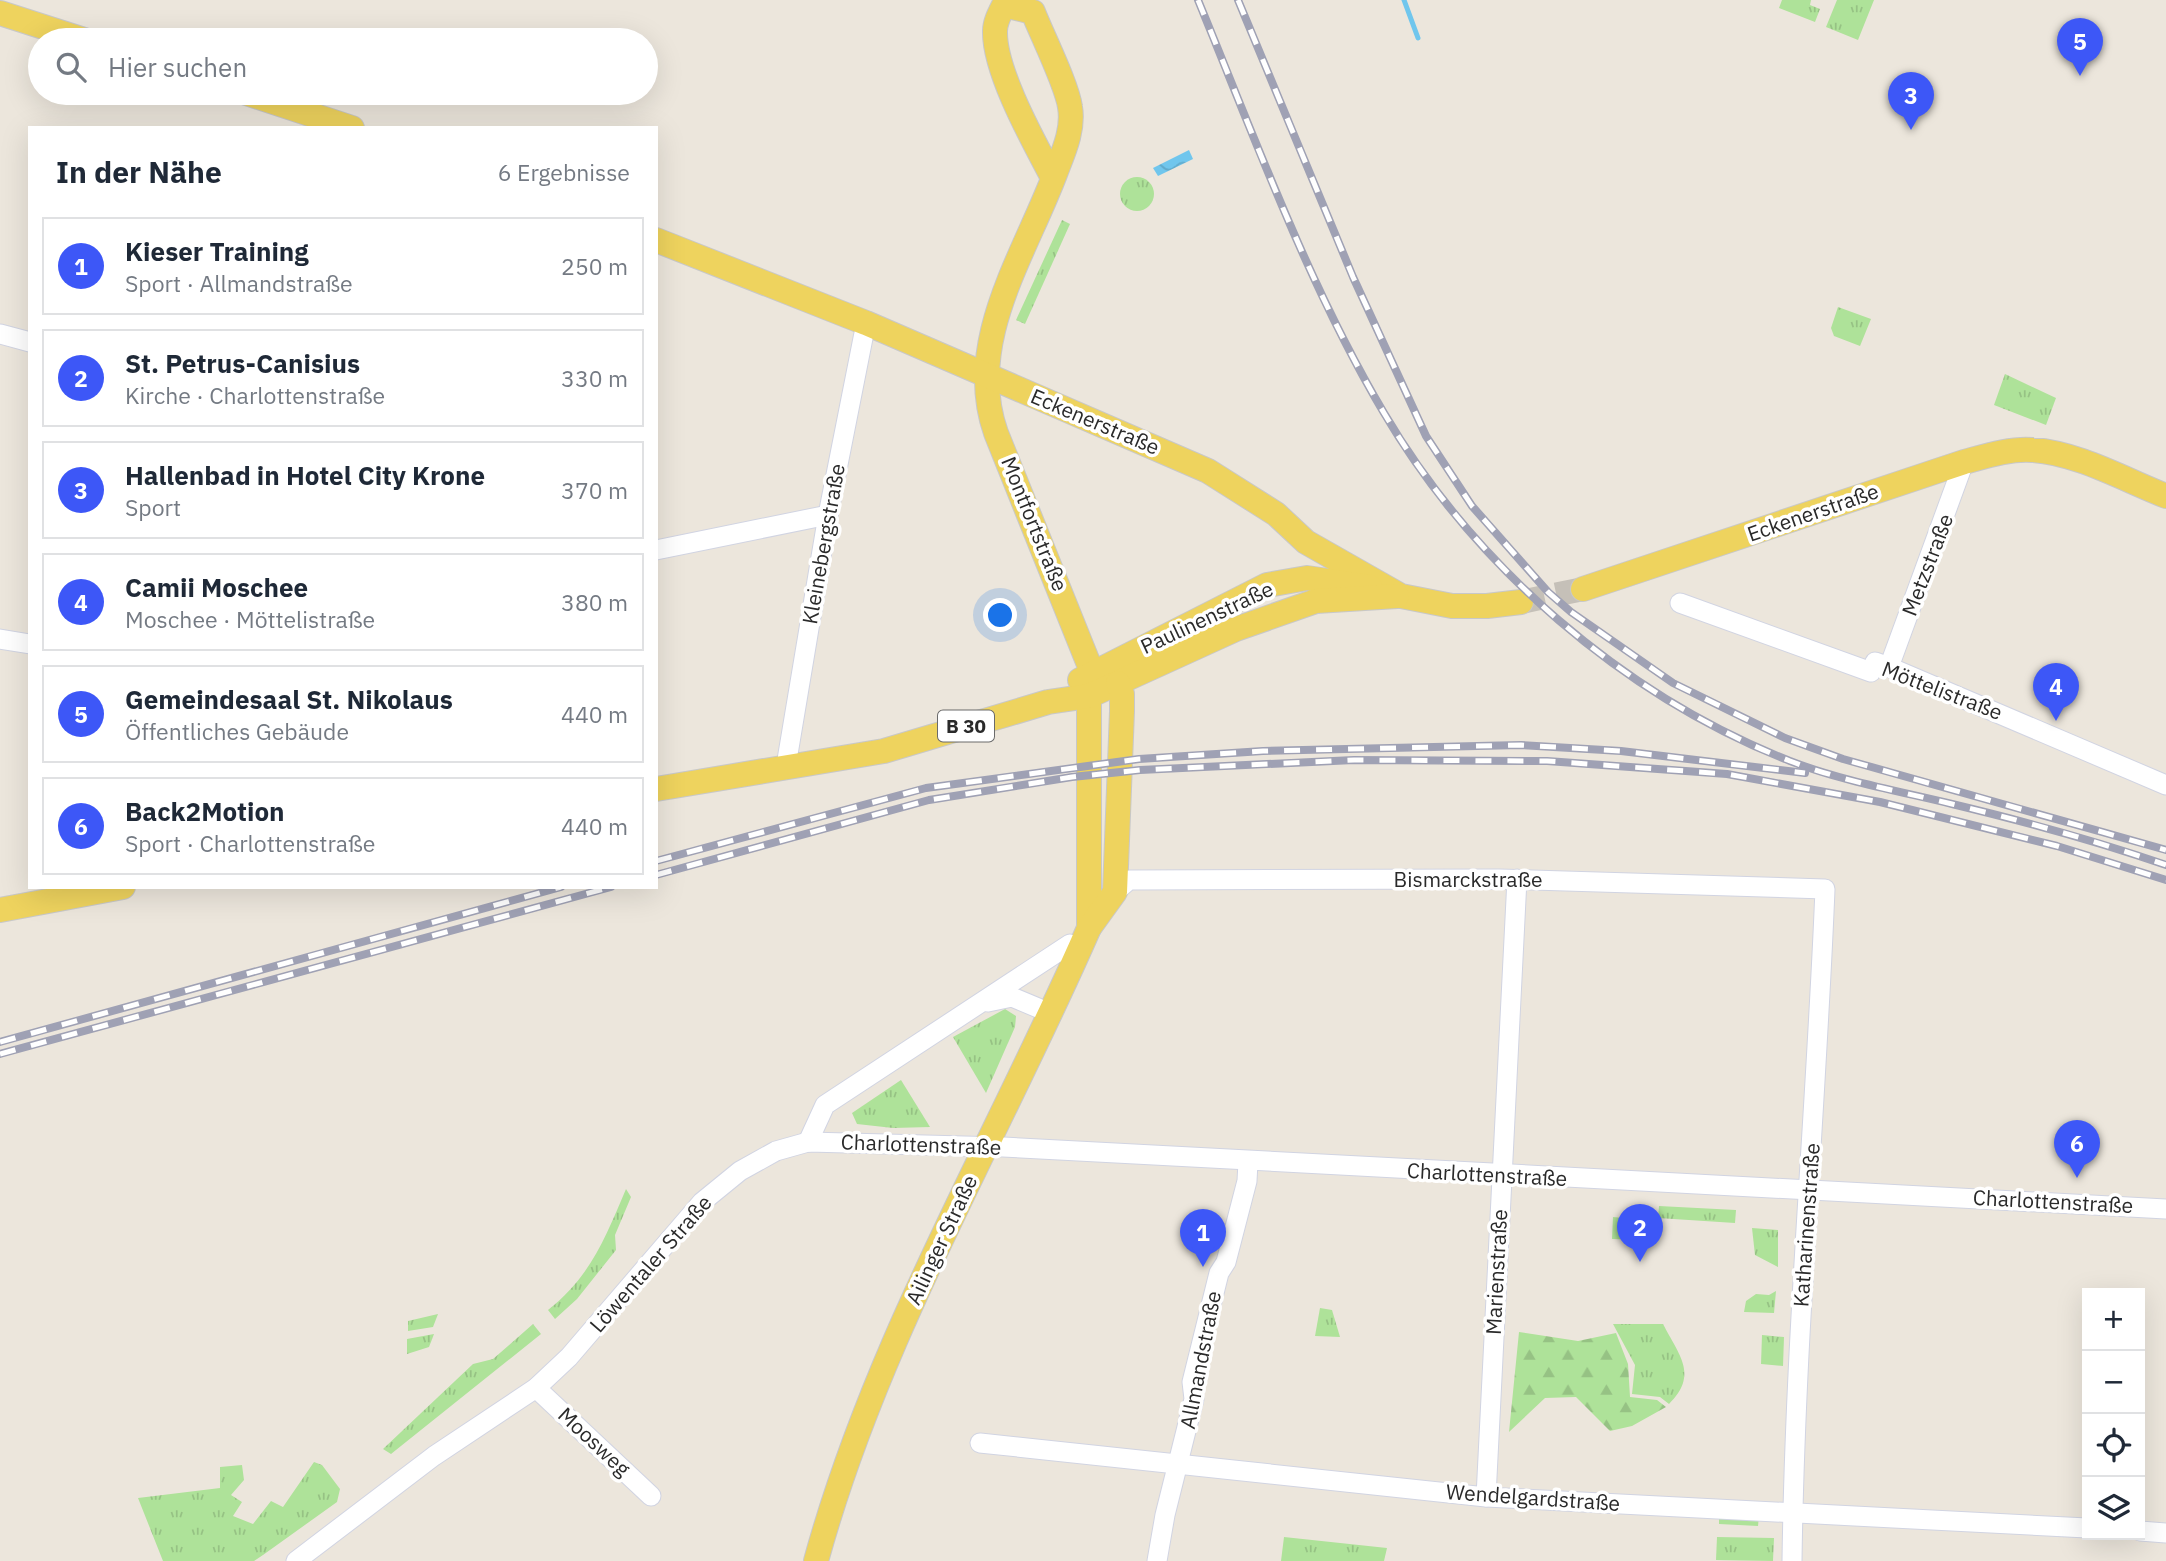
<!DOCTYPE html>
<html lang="de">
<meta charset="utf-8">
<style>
body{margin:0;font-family:"IBM Plex Sans",sans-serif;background:#f2f2f3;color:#1f2937}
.controls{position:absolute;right:21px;bottom:21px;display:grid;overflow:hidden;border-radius:0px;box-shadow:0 7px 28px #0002}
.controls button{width:63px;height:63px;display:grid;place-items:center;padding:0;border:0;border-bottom:2px solid #e0e1e3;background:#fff;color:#1f2937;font:35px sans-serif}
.you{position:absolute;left:1001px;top:616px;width:24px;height:24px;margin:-18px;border:5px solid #fff;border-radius:50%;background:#1a73e8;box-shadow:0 0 0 10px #1a73e833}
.badge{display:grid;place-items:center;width:46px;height:46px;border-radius:50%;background:#3d57f7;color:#fff;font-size:23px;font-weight:700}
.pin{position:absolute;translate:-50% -58px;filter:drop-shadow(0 2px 4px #0008)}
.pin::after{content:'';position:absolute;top:37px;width:24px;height:21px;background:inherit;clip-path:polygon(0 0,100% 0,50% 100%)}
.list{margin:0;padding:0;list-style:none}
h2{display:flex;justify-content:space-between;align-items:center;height:91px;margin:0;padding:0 28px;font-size:30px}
h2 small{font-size:23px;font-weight:400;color:#747a83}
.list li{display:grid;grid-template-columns:46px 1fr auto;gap:21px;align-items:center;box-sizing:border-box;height:98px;margin:0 14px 14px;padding:0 14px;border:2px solid #e0e1e3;border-radius:0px}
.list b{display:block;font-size:26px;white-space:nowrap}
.list p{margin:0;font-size:23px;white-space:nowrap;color:#747a83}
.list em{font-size:23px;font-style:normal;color:#747a83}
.icon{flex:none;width:38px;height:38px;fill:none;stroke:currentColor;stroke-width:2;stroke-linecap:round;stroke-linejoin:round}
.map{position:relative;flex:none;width:2166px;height:1561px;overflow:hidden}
.search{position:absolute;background:#fff;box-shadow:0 7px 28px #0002;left:28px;top:28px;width:630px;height:77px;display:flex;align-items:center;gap:18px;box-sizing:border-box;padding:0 24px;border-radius:38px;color:#747a83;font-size:26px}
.panel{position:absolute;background:#fff;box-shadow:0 7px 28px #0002;left:28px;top:126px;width:630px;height:763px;border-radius:0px}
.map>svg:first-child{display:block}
.grass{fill:url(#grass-tufts)}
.forest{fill:url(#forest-firs)}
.water{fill:url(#water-waves)}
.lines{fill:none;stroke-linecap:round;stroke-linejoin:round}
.stream{stroke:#70c6ed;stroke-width:5}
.major-tunnel{stroke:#c5c0b8;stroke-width:24;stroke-dasharray:24 12;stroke-linecap:butt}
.minor-casing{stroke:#d1d4e2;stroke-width:21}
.major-casing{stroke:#c8c8c8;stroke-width:26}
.minor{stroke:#fff;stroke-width:19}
.major{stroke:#eed35e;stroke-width:24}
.rail-casing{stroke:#9fa1b4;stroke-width:8}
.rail{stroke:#fff;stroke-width:5;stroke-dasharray:16;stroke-linecap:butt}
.labels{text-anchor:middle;stroke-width:7;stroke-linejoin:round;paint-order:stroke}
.shield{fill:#fff;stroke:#6a6a6a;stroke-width:2}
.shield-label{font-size:19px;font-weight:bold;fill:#2a2a2a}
.street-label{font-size:21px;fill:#2a2a2a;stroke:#fff}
</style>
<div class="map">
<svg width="2166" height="1561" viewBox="0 0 2166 1561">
<defs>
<pattern id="grass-tufts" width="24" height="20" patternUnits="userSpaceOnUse" patternTransform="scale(1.75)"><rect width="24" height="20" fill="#aee299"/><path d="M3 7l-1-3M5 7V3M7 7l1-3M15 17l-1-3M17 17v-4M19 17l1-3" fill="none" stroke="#96c284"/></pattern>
<pattern id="forest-firs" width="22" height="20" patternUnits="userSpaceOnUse" patternTransform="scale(1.75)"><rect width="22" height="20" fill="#aee299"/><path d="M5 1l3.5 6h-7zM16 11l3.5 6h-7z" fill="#96c284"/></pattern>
<pattern id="water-waves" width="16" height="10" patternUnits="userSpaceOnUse" patternTransform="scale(1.75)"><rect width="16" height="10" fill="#70c6ed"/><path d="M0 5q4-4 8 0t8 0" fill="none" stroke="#61aacb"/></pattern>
</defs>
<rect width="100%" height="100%" fill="#ece6dc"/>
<!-- grass -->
<g class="grass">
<polygon points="1782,0 1811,0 1810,5 1820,9 1815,22 1779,8"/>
<polygon points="1837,0 1874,0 1858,40 1826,27"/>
<circle cx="1137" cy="194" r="17"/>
<polygon points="1062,220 1070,224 1025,324 1016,320"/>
<polygon points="1838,307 1871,319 1860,346 1834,336 1831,328"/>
<polygon points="2005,374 2056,398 2046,425 1994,405"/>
<polygon points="1005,1009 1016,1016 1015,1027 986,1093 953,1037"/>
<polygon points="901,1080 930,1127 893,1128 857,1124 852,1113"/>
<path d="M626 1189 631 1197 615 1235 616 1250 577 1299 555 1319 548 1310C591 1276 605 1238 626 1189Z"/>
<polygon points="1659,1206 1736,1210 1735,1223 1658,1218"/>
<polygon points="1613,1217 1647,1220 1647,1240 1612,1239"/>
<polygon points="1752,1228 1778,1230 1778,1267 1755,1255"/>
<polygon points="1776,1291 1774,1313 1744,1312 1746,1301 1756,1294 1769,1295"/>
<polygon points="1320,1308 1332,1310 1340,1337 1315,1336"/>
<polygon points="438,1314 433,1327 408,1331 408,1321"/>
<polygon points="533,1324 541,1334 391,1454 383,1449 473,1364 493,1359"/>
<path d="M1613 1324H1663C1679 1355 1699 1375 1669 1404L1660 1397 1632 1394 1635 1365Z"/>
<polygon points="434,1334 429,1347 407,1354 407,1339"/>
<polygon points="1762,1335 1784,1337 1783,1366 1761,1364"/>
<polygon points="314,1462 322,1465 340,1489 337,1502 263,1555 254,1561 163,1561 138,1498 220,1488 220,1467 242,1465 244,1480 231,1495 242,1502 233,1516 253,1524 271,1501 283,1507"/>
<polygon points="1719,1516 1759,1516 1758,1526 1719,1524"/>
<polygon points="1284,1537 1387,1548 1384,1561 1281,1561"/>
<polygon points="1717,1537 1774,1538 1773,1561 1716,1560"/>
</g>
<!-- forest -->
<polygon class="forest" points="1519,1332 1578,1341 1616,1333 1628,1364 1630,1397 1657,1400 1666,1407 1632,1426 1610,1431 1576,1397 1545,1398 1509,1432"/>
<!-- water -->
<polygon class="water" points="1189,150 1193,159 1158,176 1153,168"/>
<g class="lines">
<!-- stream -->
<polyline class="stream" points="1404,0 1418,38"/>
<!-- major-tunnel -->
<polyline class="major-tunnel" points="1521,602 1583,589"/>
<defs>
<g id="minor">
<polyline points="0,334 30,342"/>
<polyline points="656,550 828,515"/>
<polyline points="1680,603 1871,672 1875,662 1889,667 2166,785"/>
<polyline points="0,639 30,644"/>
<polyline points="1889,667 1964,462"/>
<polyline points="786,766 828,515 866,323"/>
<path d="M1115 892 1129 880 1499 879 1825 889C1816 1113 1795 1337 1792 1561"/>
<polyline points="988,1002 1012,997 1050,1013"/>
<polyline points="808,1142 825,1105 1070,944 1081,946"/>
<polyline points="536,1388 651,1496"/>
<polyline points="980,1443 1486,1497 2087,1528"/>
<polyline points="1486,1497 1517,879"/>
<polyline points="2140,1531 2166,1533"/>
<polyline points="296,1561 434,1456 536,1388 569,1357 702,1202 740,1171 776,1151 808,1142 1003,1147 2166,1209"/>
<polyline points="1157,1561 1165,1515 1194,1399 1192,1382 1219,1273 1226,1262 1247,1181 1248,1162"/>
</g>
<g id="major">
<polyline points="0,13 84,40"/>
<polyline points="246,93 352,128"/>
<path d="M1053 178C1034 142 994 71 995 31 995 22 1000 13 1004 5L1033 12C1042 35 1067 85 1070 107 1074 130 1063 153 1055 174 1024 256 964 343 996 433L1092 672 1089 696V928"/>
<polyline points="656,240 866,323 1208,471 1276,514 1306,542 1401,596 1452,606 1487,606 1521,602"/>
<path d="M1583 589 1964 462C1986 456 2011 448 2033 450 2078 453 2125 480 2166 496"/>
<polyline points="1080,680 1267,585 1307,578 1370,587"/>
<polyline points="656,789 884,751 1048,702 1089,696 1236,629 1316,601 1397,596"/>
<polyline points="0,910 123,887"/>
<path d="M816 1561C877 1338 997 1139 1089 928L1115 892 1122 711V694L1118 683"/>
</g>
</defs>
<!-- minor casing -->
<use href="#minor" class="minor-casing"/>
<!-- major casing -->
<use href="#major" class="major-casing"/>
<!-- minor -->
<use href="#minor" class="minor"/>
<!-- major -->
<use href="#major" class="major"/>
<defs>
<g id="rail">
<path d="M1198 0C1254 136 1309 287 1384 413 1475 567 1624 696 1790 761 1842 781 1898 791 1952 804 2023 821 2097 841 2166 865"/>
<polyline points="1238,0 1353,277 1426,436 1472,506 1548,592 1571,612 1673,683 1785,738 1843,759 2166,850"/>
<polyline points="656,861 926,788 1139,759 1263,751 1521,745 1621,751 1805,773"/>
<polyline points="656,875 929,800 1072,777 1140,770 1354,760 1547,761 1727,774 1880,802 2057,846 2166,880"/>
<polyline points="0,1042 561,887"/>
<polyline points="0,1054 611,887"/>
</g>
</defs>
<!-- rail casing -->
<use href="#rail" class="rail-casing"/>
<!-- rail -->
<use href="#rail" class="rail"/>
</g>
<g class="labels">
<!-- shield labels -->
<rect class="shield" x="938" y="710.5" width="56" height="31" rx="5"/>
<g class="shield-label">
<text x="966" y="733">B 30</text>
</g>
<!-- street labels -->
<g class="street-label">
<text transform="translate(1095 422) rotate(23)" y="7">Eckenerstraße</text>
<text transform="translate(1813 513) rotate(-19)" y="7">Eckenerstraße</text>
<text transform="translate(1034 524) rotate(68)" y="7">Montfortstraße</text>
<text transform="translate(824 544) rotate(-80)" y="7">Kleinebergstraße</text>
<text transform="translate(1928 565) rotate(-69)" y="7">Metzstraße</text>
<text transform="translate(1207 618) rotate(-25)" y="7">Paulinenstraße</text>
<text transform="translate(1942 691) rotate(21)" y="7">Möttelistraße</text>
<text x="1468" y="887">Bismarckstraße</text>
<text transform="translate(921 1145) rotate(2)" y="7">Charlottenstraße</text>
<text transform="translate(1487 1175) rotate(3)" y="7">Charlottenstraße</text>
<text transform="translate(2053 1202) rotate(3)" y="7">Charlottenstraße</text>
<text transform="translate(1807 1225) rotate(-86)" y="7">Katharinenstraße</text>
<text transform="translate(942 1240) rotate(-65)" y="7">Ailinger Straße</text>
<text transform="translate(651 1264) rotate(-49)" y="7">Löwentaler Straße</text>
<text transform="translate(1497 1272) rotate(-87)" y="7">Marienstraße</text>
<text transform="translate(1201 1360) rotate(-79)" y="7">Allmandstraße</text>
<text transform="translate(594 1442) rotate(43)" y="7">Moosweg</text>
<text transform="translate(1533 1498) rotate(4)" y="7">Wendelgardstraße</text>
</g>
</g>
</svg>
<div class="controls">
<button>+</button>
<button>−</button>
<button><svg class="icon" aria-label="locate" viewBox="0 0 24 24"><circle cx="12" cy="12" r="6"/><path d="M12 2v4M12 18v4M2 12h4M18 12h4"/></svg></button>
<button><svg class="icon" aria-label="layers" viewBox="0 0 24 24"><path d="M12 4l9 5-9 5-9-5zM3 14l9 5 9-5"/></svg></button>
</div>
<div class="you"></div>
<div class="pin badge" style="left:1203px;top:1267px">1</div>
<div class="pin badge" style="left:1640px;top:1262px">2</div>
<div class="pin badge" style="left:1911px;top:130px">3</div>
<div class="pin badge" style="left:2056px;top:721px">4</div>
<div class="pin badge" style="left:2080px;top:76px">5</div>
<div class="pin badge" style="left:2077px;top:1178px">6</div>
<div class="search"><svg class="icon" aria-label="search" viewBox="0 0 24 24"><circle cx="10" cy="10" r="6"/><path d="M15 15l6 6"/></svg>Hier suchen</div>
<section class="panel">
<h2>In der Nähe<small>6 Ergebnisse</small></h2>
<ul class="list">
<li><span class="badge">1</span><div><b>Kieser Training</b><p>Sport · Allmandstraße</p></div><em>250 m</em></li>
<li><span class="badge">2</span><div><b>St. Petrus-Canisius</b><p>Kirche · Charlottenstraße</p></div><em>330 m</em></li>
<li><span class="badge">3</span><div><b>Hallenbad in Hotel City Krone</b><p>Sport</p></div><em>370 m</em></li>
<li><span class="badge">4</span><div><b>Camii Moschee</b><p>Moschee · Möttelistraße</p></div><em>380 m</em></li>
<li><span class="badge">5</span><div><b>Gemeindesaal St. Nikolaus</b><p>Öffentliches Gebäude</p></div><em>440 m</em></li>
<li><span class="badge">6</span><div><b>Back2Motion</b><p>Sport · Charlottenstraße</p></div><em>440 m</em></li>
</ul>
</section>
</div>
